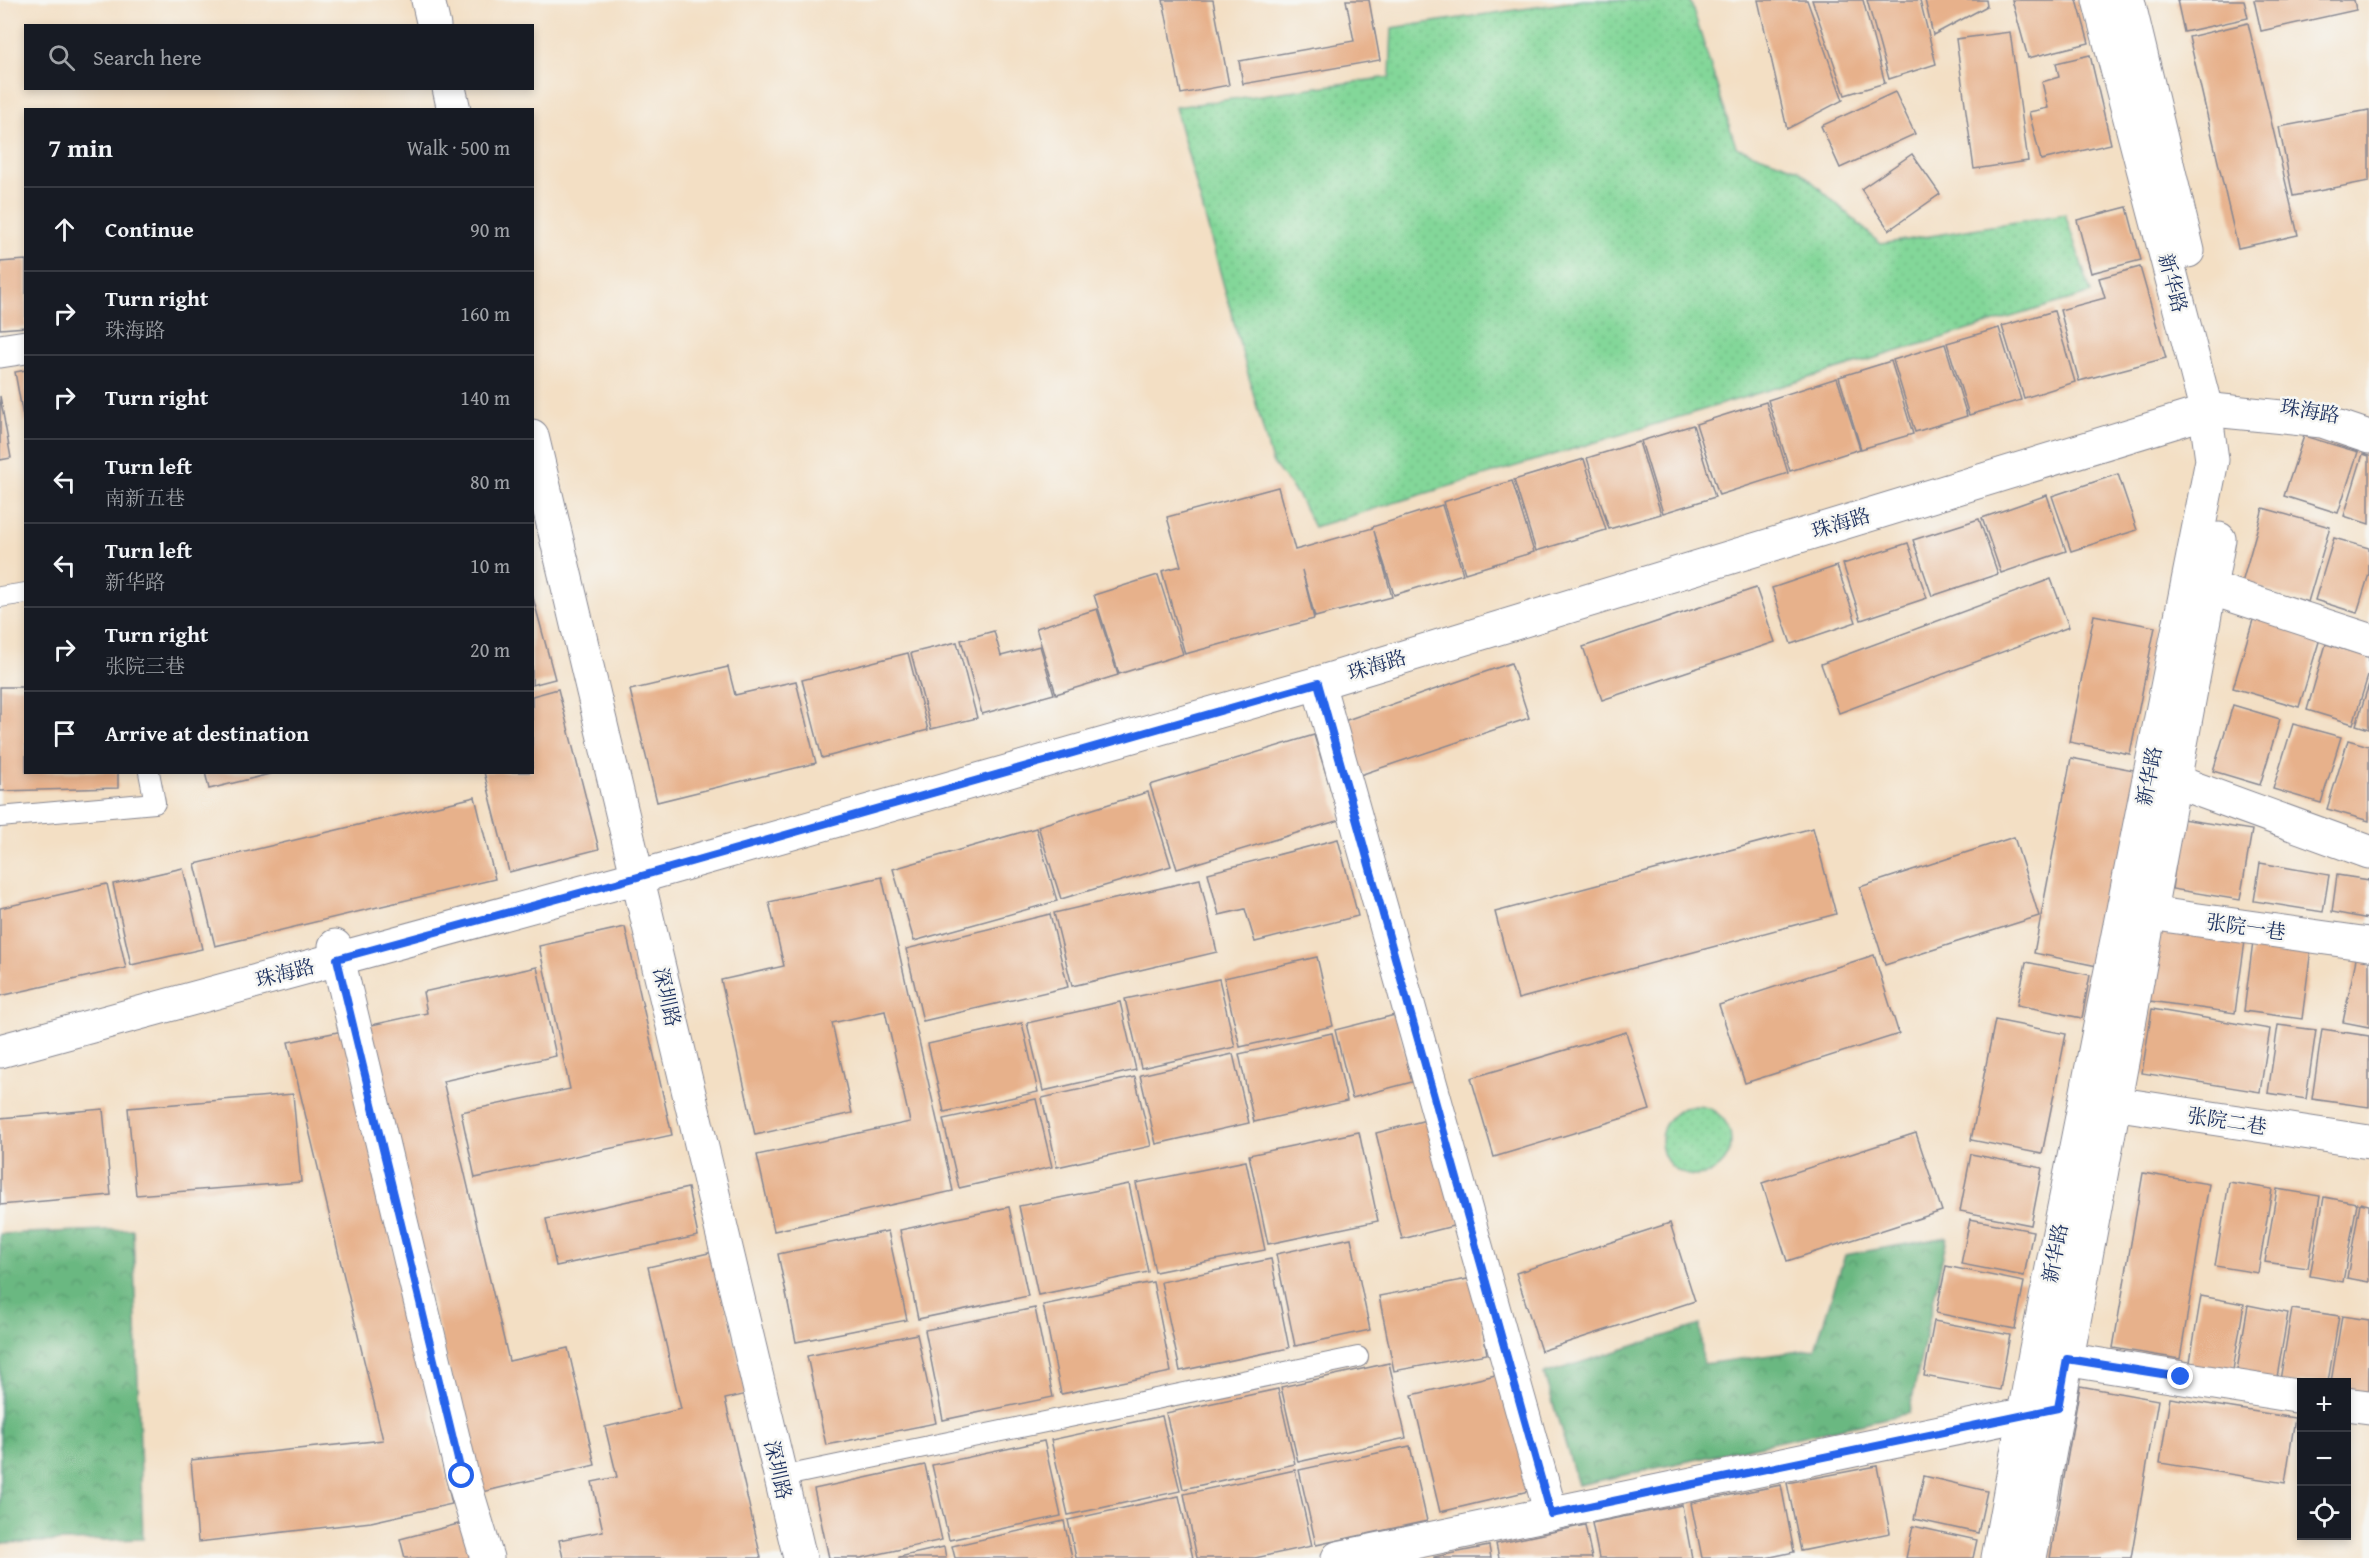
<!DOCTYPE html>
<meta charset="utf-8">
<style>
body{margin:0;font-family:"Gentium Book Plus","Noto Serif SC",serif;background:#20242c;color:#f1f3f6}
.controls{position:absolute;right:18px;bottom:18px;display:grid;overflow:hidden;border-radius:0px;box-shadow:0 3px 9px #0003}
.controls button{width:54px;height:54px;display:grid;place-items:center;padding:0;border:0;border-bottom:2px solid #363941;background:#171b24;color:#f1f3f6;font:30px sans-serif}
.stop{position:absolute;width:18px;height:18px;margin:-14px;border:4px solid #2563eb;border-radius:50%;background:#fff}
.stop.end{background:#2563eb;border-color:#fff;box-shadow:0 2px 6px #0008}
.list{margin:0;padding:0;list-style:none}
h2{display:flex;justify-content:space-between;align-items:center;height:78px;margin:0;padding:0 24px;font-size:26px}
h2 small{font-size:20px;font-weight:400;color:#9ea1a6}
.list li{display:grid;grid-template-columns:39px 1fr auto;gap:18px;align-items:center;box-sizing:border-box;height:84px;padding:0 24px;border-top:2px solid #363941}
.list b{display:block;font-size:22px;white-space:nowrap}
.list p{margin:0;font-size:20px;white-space:nowrap;color:#9ea1a6}
.list em{font-size:20px;font-style:normal;color:#9ea1a6}
.icon{flex:none;width:33px;height:33px;fill:none;stroke:currentColor;stroke-width:2;stroke-linecap:round;stroke-linejoin:round}
.map{position:relative;flex:none;width:2369px;height:1558px;overflow:hidden}
.search{position:absolute;background:#171b24;box-shadow:0 3px 9px #0003;left:24px;top:24px;width:510px;height:66px;display:flex;align-items:center;gap:15px;box-sizing:border-box;padding:0 21px;border-radius:0px;color:#9ea1a6;font-size:22px}
.panel{position:absolute;background:#171b24;box-shadow:0 3px 9px #0003;left:24px;top:108px;width:510px;height:666px;border-radius:0px}
.map>svg:first-child{display:block}
.grass{fill:url(#grass-dots);stroke:#4f837c;stroke-width:1.5}
.forest{fill:url(#forest-crowns);stroke:#427470;stroke-width:1.5}
.building{fill:#e7b18b}
.lines{fill:none;stroke-linecap:round;stroke-linejoin:round}
.service-casing{stroke:#878791;stroke-width:22}
.minor-casing{stroke:#878791;stroke-width:35}
.service{stroke:#fff;stroke-width:20}
.minor{stroke:#fff;stroke-width:33}
.route{stroke:#2563eb;stroke-width:8}
.labels{text-anchor:middle;stroke-width:5;stroke-linejoin:round;paint-order:stroke}
.street-label{font-size:20px;fill:#1b2f5e;stroke:#f6f6f2}
</style>
<div class="map">
<svg width="2369" height="1558" viewBox="0 0 2369 1558">
<defs>
<pattern id="grass-dots" width="8" height="8" patternUnits="userSpaceOnUse" patternTransform="scale(1.5)"><rect width="8" height="8" fill="#83d799"/><path d="M2 2h.1M6 6h.1" fill="none" stroke="#71b986" stroke-width="1.8" stroke-linecap="round"/></pattern>
<pattern id="forest-crowns" width="20" height="18" patternUnits="userSpaceOnUse" patternTransform="scale(1.5)"><rect width="20" height="18" fill="#6ab881"/><path d="M2 6a3 3 0 1 1 6 0M12 15a3 3 0 1 1 6 0" fill="none" stroke="#56966d"/></pattern>
</defs>
<rect width="100%" height="100%" fill="#f6f6f2"/>
<filter id="ink" filterUnits="userSpaceOnUse"><feTurbulence type="fractalNoise" baseFrequency=".0167" numOctaves="2"/><feDisplacementMap in="SourceGraphic" scale="12" xChannelSelector="R" yChannelSelector="G"/><feConvolveMatrix kernelMatrix="1 2 1 2 8 2 1 2 1" color-interpolation-filters="sRGB"/></filter>
<filter id="wash" filterUnits="userSpaceOnUse"><feTurbulence type="fractalNoise" baseFrequency=".008" numOctaves="4" result="noise"/><feDisplacementMap in="SourceGraphic" scale="24" xChannelSelector="R" yChannelSelector="G"/><feGaussianBlur stdDeviation="1.35" result="paint"/><feColorMatrix in="noise" values="0 0 0 0 0 0 0 0 0 0 0 0 0 0 0 0 0 1.4 0 .05"/><feComposite in="paint" operator="in"/></filter>
<g filter="url(#wash)">
<rect width="100%" height="100%" fill="#f3dfc4"/>
<!-- grass -->
<g class="grass">
<polygon points="1584,0 1690,0 1736,147 1798,169 1881,244 2065,214 2091,293 1314,527 1298,496 1272,462 1175,107 1390,77 1392,28"/>
<circle cx="1696" cy="1141" r="35"/>
</g>
<!-- forest -->
<g class="forest">
<polygon points="133,1229 143,1539 0,1543 0,1234"/>
<polygon points="1947,1237 1909,1413 1578,1485 1544,1374 1700,1325 1703,1364 1815,1349 1845,1255"/>
</g>
<g id="blocks">
<!-- building -->
<g class="building">
<polygon points="1163,0 1213,0 1229,85 1181,94"/>
<polygon points="1346,0 1369,0 1380,60 1243,84 1239,61 1354,41"/>
<polygon points="1758,0 1807,0 1843,100 1787,129"/>
<polygon points="1812,0 1863,0 1885,83 1845,95"/>
<polygon points="1867,0 1920,0 1936,64 1889,79"/>
<polygon points="1925,0 1986,0 1987,6 1933,35"/>
<polygon points="2012,0 2077,0 2089,43 2028,58"/>
<polygon points="2177,0 2244,0 2248,18 2184,32"/>
<polygon points="2254,0 2354,0 2356,10 2261,31"/>
<polygon points="2248,23 2298,235 2238,248 2189,37"/>
<polygon points="2010,32 2028,161 1974,169 1956,39"/>
<polygon points="2090,55 2111,144 2041,160 2029,112 2048,108 2042,82 2059,77 2056,63"/>
<polygon points="1895,92 1915,134 1840,168 1821,126"/>
<polygon points="2369,110 2369,181 2293,196 2279,127"/>
<polygon points="1912,154 1940,194 1889,230 1861,189"/>
<polygon points="2127,207 2141,260 2091,273 2077,220"/>
<polygon points="26,260 26,327 0,329 0,262"/>
<polygon points="2140,267 2166,358 2079,381 2060,310 2105,298 2099,278"/>
<polygon points="2054,311 2075,382 2024,398 2002,326"/>
<polygon points="1999,328 2021,400 1969,415 1947,343"/>
<polygon points="1945,344 1967,416 1915,432 1893,360"/>
<polygon points="1891,361 1913,434 1861,449 1839,377"/>
<polygon points="26,370 26,421 24,422 15,372"/>
<polygon points="1837,378 1860,449 1790,471 1768,400"/>
<polygon points="0,396 11,458 0,460"/>
<polygon points="1766,402 1788,473 1719,495 1696,424"/>
<polygon points="1693,425 1715,497 1663,513 1641,441"/>
<polygon points="2304,436 2358,452 2338,513 2284,496"/>
<polygon points="1639,442 1661,514 1609,529 1587,458"/>
<polygon points="2363,454 2369,456 2369,524 2344,516"/>
<polygon points="1584,459 1606,530 1536,551 1514,480"/>
<polygon points="2118,474 2137,530 2071,551 2052,496"/>
<polygon points="1512,481 1534,552 1465,573 1443,502"/>
<polygon points="1278,487 1295,550 1373,528 1372,527 1442,505 1463,574 1394,595 1374,531 1392,597 1315,617 1302,570 1314,619 1185,654 1162,571 1181,566 1167,517"/>
<polygon points="2047,495 2066,551 2001,573 1982,518"/>
<polygon points="2263,508 2330,527 2308,602 2242,583"/>
<polygon points="1979,519 1998,574 1932,596 1913,540"/>
<polygon points="2334,538 2369,548 2369,574 2357,613 2315,600"/>
<polygon points="1908,543 1927,598 1861,620 1843,564"/>
<polygon points="1837,566 1856,622 1791,644 1772,588"/>
<polygon points="1158,575 1183,654 1119,674 1094,595"/>
<polygon points="2051,579 2069,627 1839,713 1821,664"/>
<polygon points="1756,588 1775,642 1602,700 1583,647"/>
<polygon points="532,594 555,679 532,685"/>
<polygon points="1097,609 1118,675 1056,694 1036,628"/>
<polygon points="2255,613 2322,632 2299,707 2233,688"/>
<polygon points="2094,615 2155,627 2130,754 2069,742"/>
<polygon points="994,631 1001,656 1040,646 1054,694 982,714 961,640"/>
<polygon points="957,642 977,718 931,729 911,653"/>
<polygon points="2326,644 2369,657 2369,673 2353,724 2307,710"/>
<polygon points="908,653 928,730 822,758 802,680"/>
<polygon points="1511,663 1529,718 1357,776 1338,723"/>
<polygon points="728,667 735,695 796,681 816,763 657,802 630,690"/>
<polygon points="2369,684 2369,729 2356,725"/>
<polygon points="0,687 26,687 26,772 118,772 118,788 0,791"/>
<polygon points="558,689 599,849 509,872 484,772 532,772 532,696"/>
<polygon points="2233,705 2280,719 2260,785 2213,771"/>
<polygon points="2293,724 2341,737 2321,803 2273,789"/>
<polygon points="1314,735 1340,820 1177,869 1150,785"/>
<polygon points="2348,740 2369,746 2369,821 2327,809"/>
<polygon points="2071,758 2139,771 2102,967 2034,953"/>
<polygon points="205,772 274,772 274,773 209,789"/>
<polygon points="1148,792 1171,866 1061,899 1038,826"/>
<polygon points="475,797 495,879 215,946 195,864"/>
<polygon points="2182,819 2252,830 2240,900 2172,889"/>
<polygon points="1036,828 1057,901 914,941 893,869"/>
<polygon points="1813,828 1836,914 1518,999 1495,912"/>
<polygon points="2014,837 2039,916 1885,965 1860,887"/>
<polygon points="1338,839 1358,916 1255,942 1245,909 1219,915 1208,873"/>
<polygon points="2260,863 2329,875 2323,912 2254,901"/>
<polygon points="183,868 202,949 131,965 113,884"/>
<polygon points="2337,875 2369,880 2369,919 2332,912"/>
<polygon points="882,877 953,1191 774,1231 757,1155 910,1122 885,1011 832,1023 852,1113 755,1135 721,980 784,966 769,902"/>
<polygon points="1200,879 1217,952 1072,986 1054,913"/>
<polygon points="107,884 126,968 0,996 0,908"/>
<polygon points="1050,914 1068,987 923,1021 906,949"/>
<polygon points="625,927 672,1135 475,1178 461,1112 570,1089 539,946"/>
<polygon points="2160,929 2245,941 2235,1013 2150,1001"/>
<polygon points="2253,941 2311,949 2302,1019 2244,1011"/>
<polygon points="2357,954 2369,956 2369,1027 2343,1022"/>
<polygon points="1874,955 1899,1034 1745,1083 1719,1005"/>
<polygon points="1317,957 1333,1026 1240,1047 1224,978"/>
<polygon points="2026,962 2090,975 2082,1018 2017,1005"/>
<polygon points="537,967 556,1056 443,1081 509,1361 568,1348 595,1465 478,1493 367,1026 427,1013 423,992"/>
<polygon points="1219,979 1235,1047 1141,1068 1125,999"/>
<polygon points="1120,1002 1136,1070 1043,1091 1027,1023"/>
<polygon points="2152,1009 2270,1029 2260,1092 2142,1073"/>
<polygon points="1395,1015 1412,1082 1352,1098 1335,1030"/>
<polygon points="1995,1020 2066,1034 2042,1154 1971,1140"/>
<polygon points="1022,1023 1038,1092 944,1112 928,1044"/>
<polygon points="2278,1025 2316,1030 2306,1099 2268,1093"/>
<polygon points="2322,1029 2369,1036 2369,1107 2312,1099"/>
<polygon points="343,1031 452,1504 371,1522 198,1542 191,1460 383,1440 288,1042"/>
<polygon points="1626,1032 1650,1110 1494,1157 1471,1078"/>
<polygon points="1332,1033 1347,1101 1254,1122 1239,1054"/>
<polygon points="1233,1054 1249,1123 1156,1144 1140,1075"/>
<polygon points="1135,1077 1151,1146 1057,1167 1042,1098"/>
<polygon points="293,1094 301,1182 136,1195 128,1108"/>
<polygon points="1036,1099 1052,1167 959,1188 943,1119"/>
<polygon points="103,1109 111,1195 0,1205 0,1118"/>
<polygon points="1434,1118 1461,1224 1402,1239 1376,1133"/>
<polygon points="1359,1132 1378,1221 1268,1244 1249,1155"/>
<polygon points="1916,1133 1942,1211 1787,1261 1762,1183"/>
<polygon points="1971,1154 2042,1168 2031,1225 1960,1211"/>
<polygon points="1246,1161 1265,1250 1155,1272 1136,1183"/>
<polygon points="2143,1173 2209,1184 2180,1359 2113,1348"/>
<polygon points="2229,1182 2272,1189 2258,1273 2215,1266"/>
<polygon points="1129,1184 1148,1272 1038,1295 1019,1206"/>
<polygon points="688,1188 698,1236 556,1266 546,1219"/>
<polygon points="2277,1189 2320,1196 2308,1268 2265,1262"/>
<polygon points="2324,1197 2357,1203 2343,1282 2310,1276"/>
<polygon points="2360,1203 2369,1205 2369,1282 2347,1278"/>
<polygon points="1009,1207 1028,1296 918,1319 900,1230"/>
<polygon points="1970,1219 2033,1231 2024,1276 1961,1264"/>
<polygon points="1670,1223 1695,1301 1541,1351 1516,1273"/>
<polygon points="888,1231 907,1320 796,1342 778,1254"/>
<polygon points="1351,1238 1370,1330 1295,1346 1276,1254"/>
<polygon points="713,1252 747,1394 725,1399 761,1558 563,1558 559,1540 603,1531 592,1482 617,1477 605,1427 681,1409 648,1267"/>
<polygon points="1271,1259 1289,1348 1180,1371 1161,1282"/>
<polygon points="1946,1266 2024,1282 2015,1329 1936,1313"/>
<polygon points="1473,1278 1487,1354 1394,1371 1379,1296"/>
<polygon points="1153,1282 1171,1372 1061,1394 1043,1305"/>
<polygon points="2201,1296 2244,1304 2232,1376 2189,1368"/>
<polygon points="2248,1305 2288,1313 2276,1383 2236,1376"/>
<polygon points="1035,1308 1053,1397 943,1420 925,1330"/>
<polygon points="2292,1309 2339,1316 2328,1382 2302,1382 2279,1386"/>
<polygon points="2342,1316 2369,1320 2369,1400 2346,1397 2346,1382 2331,1382"/>
<polygon points="1934,1321 2010,1335 2000,1390 1924,1376"/>
<polygon points="917,1334 936,1423 826,1445 807,1356"/>
<polygon points="1389,1363 1406,1438 1298,1462 1281,1387"/>
<polygon points="1504,1373 1533,1490 1440,1512 1412,1395"/>
<polygon points="2080,1386 2158,1400 2131,1558 2050,1558"/>
<polygon points="1278,1389 1295,1464 1183,1489 1166,1413"/>
<polygon points="2170,1398 2295,1418 2285,1483 2160,1463"/>
<polygon points="1162,1416 1180,1491 1068,1515 1051,1440"/>
<polygon points="1044,1441 1061,1516 949,1540 932,1465"/>
<polygon points="1410,1446 1427,1521 1316,1545 1299,1470"/>
<polygon points="925,1465 942,1540 861,1558 829,1558 814,1489"/>
<polygon points="1877,1466 1890,1533 1801,1551 1787,1483"/>
<polygon points="1295,1470 1312,1546 1255,1558 1197,1558 1184,1494"/>
<polygon points="1924,1476 1987,1491 1978,1533 1914,1519"/>
<polygon points="1781,1485 1794,1552 1766,1558 1702,1558 1691,1503"/>
<polygon points="1179,1496 1193,1558 1076,1558 1068,1520"/>
<polygon points="1682,1505 1692,1558 1599,1558 1592,1523"/>
<polygon points="1064,1521 1072,1558 955,1558 952,1546"/>
<polygon points="462,1523 472,1558 405,1558 400,1539"/>
<polygon points="1585,1525 1592,1558 1499,1558 1496,1544"/>
<polygon points="1913,1526 1977,1540 1973,1558 1906,1558"/>
<polygon points="1489,1546 1491,1558 1434,1558 1434,1557"/>
<polygon points="944,1547 946,1558 899,1558 899,1557"/>
</g>
</g>
</g>
<g filter="url(#ink)">
<use href="#blocks" fill-opacity="0" stroke="#878791" stroke-width="1.5"/>
<g class="lines">
<defs>
<g id="service">
<polyline points="0,597 26,593"/>
<polyline points="0,817 155,803 149,772"/>
<polyline points="780,1477 1358,1357"/>
</g>
<g id="minor">
<polyline points="428,0 434,26"/>
<polyline points="2128,0 2188,251"/>
<polyline points="449,88 454,110"/>
<polyline points="0,351 26,347"/>
<polyline points="532,436 800,1558"/>
<polyline points="2210,588 2369,640"/>
<polyline points="1318,683 1551,1514"/>
<polyline points="2174,781 2369,852"/>
<polyline points="2128,910 2369,944"/>
<polyline points="335,946 462,1475 487,1558"/>
<polyline points="0,1051 638,877 1318,683 2213,410 2322,421 2369,437"/>
<polyline points="2093,1100 2369,1142"/>
<polyline points="2045,1356 2302,1397"/>
<polyline points="2346,1404 2369,1407"/>
<polyline points="1338,1558 2041,1411"/>
<polyline points="1998,1558 2035,1354 2212,460 2204,401 2099,0"/>
<polyline points="2030,1558 2219,539"/>
</g>
</defs>
<!-- service casing -->
<use href="#service" class="service-casing"/>
<!-- minor casing -->
<use href="#minor" class="minor-casing"/>
<!-- service -->
<use href="#service" class="service"/>
<!-- minor -->
<use href="#minor" class="minor"/>
</g>
</g>
<g class="lines" filter="url(#ink)">
<!-- route -->
<polyline class="route" points="462,1476 337,959 638,877 1318,683 1551,1514 2058,1408 2067,1359 2181,1377"/>
</g>
<g class="labels">
<!-- street labels -->
<g class="street-label">
<text transform="translate(2173 283) rotate(75)" y="7">新华路</text>
<text transform="translate(2310 411) rotate(9)" y="7">珠海路</text>
<text transform="translate(1841 523) rotate(-17)" y="7">珠海路</text>
<text transform="translate(1377 665) rotate(-17)" y="7">珠海路</text>
<text transform="translate(2149 776) rotate(-79)" y="7">新华路</text>
<text transform="translate(2246 927) rotate(8)" y="7">张院一巷</text>
<text transform="translate(285 973) rotate(-15)" y="7">珠海路</text>
<text transform="translate(667 997) rotate(77)" y="7">深圳路</text>
<text transform="translate(2227 1121) rotate(9)" y="7">张院二巷</text>
<text transform="translate(2055 1253) rotate(-79)" y="7">新华路</text>
<text transform="translate(778 1470) rotate(77)" y="7">深圳路</text>
</g>
</g>
</svg>
<div class="controls">
<button>+</button>
<button>−</button>
<button><svg class="icon" aria-label="locate" viewBox="0 0 24 24"><circle cx="12" cy="12" r="6"/><path d="M12 2v4M12 18v4M2 12h4M18 12h4"/></svg></button>
</div>
<div class="stop" style="left:462px;top:1476px"></div>
<div class="stop end" style="left:2181px;top:1377px"></div>
<div class="search"><svg class="icon" aria-label="search" viewBox="0 0 24 24"><circle cx="10" cy="10" r="6"/><path d="M15 15l6 6"/></svg>Search here</div>
<section class="panel">
<h2>7 min<small>Walk · 500 m</small></h2>
<ul class="list">
<li><svg class="icon" aria-label="ahead" viewBox="0 0 24 24"><path d="M12 20V5M6 11l6-6 6 6"/></svg><div><b>Continue</b></div><em>90 m</em></li>
<li><svg class="icon" aria-label="right" viewBox="0 0 24 24"><path d="M7 20v-9h11M14 6l5 5-5 5"/></svg><div><b>Turn right</b><p>珠海路</p></div><em>160 m</em></li>
<li><svg class="icon" aria-label="right" viewBox="0 0 24 24"><path d="M7 20v-9h11M14 6l5 5-5 5"/></svg><div><b>Turn right</b></div><em>140 m</em></li>
<li><svg class="icon" aria-label="left" viewBox="0 0 24 24"><path d="M17 20v-9H6M10 6l-5 5 5 5"/></svg><div><b>Turn left</b><p>南新五巷</p></div><em>80 m</em></li>
<li><svg class="icon" aria-label="left" viewBox="0 0 24 24"><path d="M17 20v-9H6M10 6l-5 5 5 5"/></svg><div><b>Turn left</b><p>新华路</p></div><em>10 m</em></li>
<li><svg class="icon" aria-label="right" viewBox="0 0 24 24"><path d="M7 20v-9h11M14 6l5 5-5 5"/></svg><div><b>Turn right</b><p>张院三巷</p></div><em>20 m</em></li>
<li><svg class="icon" aria-label="arrive" viewBox="0 0 24 24"><path d="M6 21V4h12l-3 4 3 4H6"/></svg><div><b>Arrive at destination</b></div></li>
</ul>
</section>
</div>
